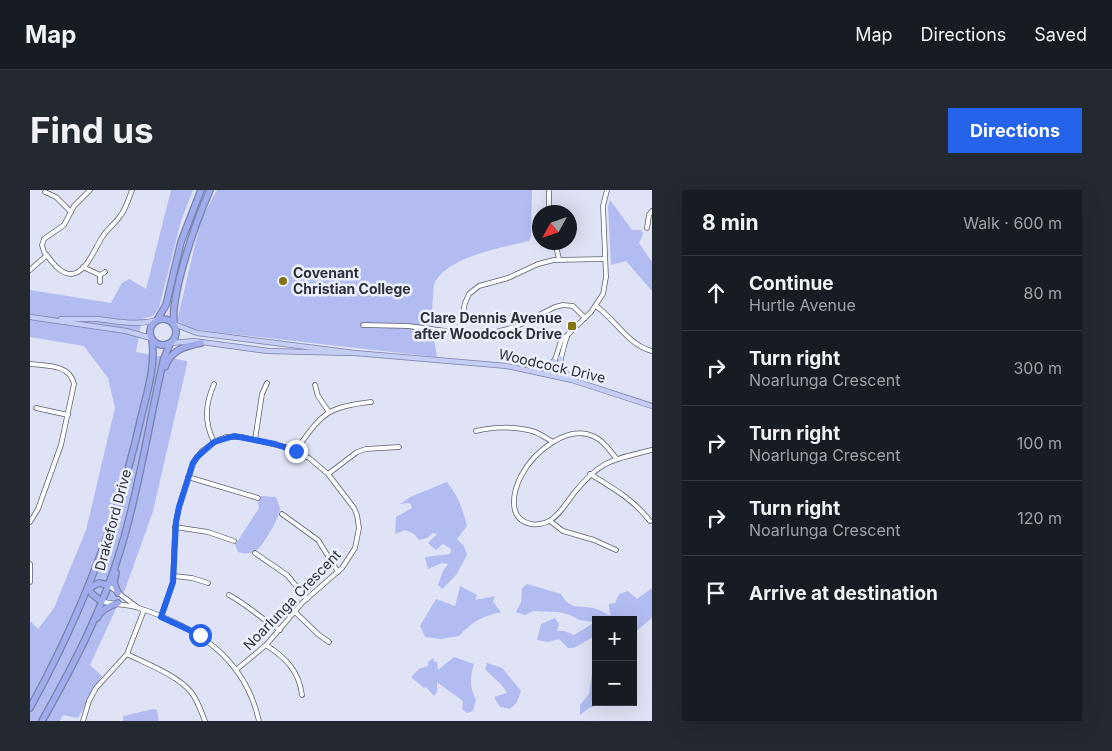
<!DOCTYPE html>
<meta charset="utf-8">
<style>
body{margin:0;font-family:Inter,sans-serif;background:#242831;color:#f1f3f6}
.controls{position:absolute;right:15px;bottom:15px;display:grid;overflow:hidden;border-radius:0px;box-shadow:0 5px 20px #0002}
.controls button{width:45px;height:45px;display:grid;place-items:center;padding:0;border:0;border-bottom:1px solid #363941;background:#171b24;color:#f1f3f6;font:25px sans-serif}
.compass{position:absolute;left:502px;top:15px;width:45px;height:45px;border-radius:50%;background:#171b24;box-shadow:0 5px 20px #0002;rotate:230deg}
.stop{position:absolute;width:15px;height:15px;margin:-11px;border:4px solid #2563eb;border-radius:50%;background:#fff}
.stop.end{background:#2563eb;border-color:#fff;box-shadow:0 1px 5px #0008}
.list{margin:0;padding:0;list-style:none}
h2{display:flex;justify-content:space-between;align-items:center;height:65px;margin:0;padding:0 20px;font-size:21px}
h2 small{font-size:16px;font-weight:400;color:#9ea1a6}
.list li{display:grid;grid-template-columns:32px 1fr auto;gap:15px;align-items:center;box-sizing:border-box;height:75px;padding:0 20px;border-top:1px solid #363941}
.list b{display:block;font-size:19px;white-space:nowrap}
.list p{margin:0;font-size:16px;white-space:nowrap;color:#9ea1a6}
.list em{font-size:16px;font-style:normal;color:#9ea1a6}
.icon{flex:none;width:28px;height:28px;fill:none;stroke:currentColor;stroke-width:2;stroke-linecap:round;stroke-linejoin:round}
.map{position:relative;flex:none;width:622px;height:531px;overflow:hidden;border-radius:0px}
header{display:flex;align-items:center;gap:30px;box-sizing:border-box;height:70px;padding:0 25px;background:#171b24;border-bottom:1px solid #363941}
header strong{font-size:24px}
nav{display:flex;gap:28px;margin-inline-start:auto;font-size:18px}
.intro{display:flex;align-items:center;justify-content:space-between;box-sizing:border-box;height:120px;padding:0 30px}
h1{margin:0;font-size:35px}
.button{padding:12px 22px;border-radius:0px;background:#2563eb;color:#fff;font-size:18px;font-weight:700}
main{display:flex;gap:30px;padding:0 30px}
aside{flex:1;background:#171b24;border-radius:0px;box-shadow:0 5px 20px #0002}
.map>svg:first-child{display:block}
.green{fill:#b2bcf1}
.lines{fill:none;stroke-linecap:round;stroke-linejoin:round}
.minor-casing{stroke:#5c5f6e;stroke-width:5.5}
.major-casing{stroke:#7881ad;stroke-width:6}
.highway-casing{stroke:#7881ad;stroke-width:8}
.minor{stroke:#fff;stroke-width:4}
.major{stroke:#c6cdf4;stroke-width:4.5}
.highway{stroke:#a0acec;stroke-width:5.5}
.route{stroke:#2563eb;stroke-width:6}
.poi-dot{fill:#867314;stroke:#edf0ff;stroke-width:2}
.labels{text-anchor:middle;stroke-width:5;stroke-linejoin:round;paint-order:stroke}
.poi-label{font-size:14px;font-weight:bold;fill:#2f3037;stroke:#edf0ff;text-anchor:start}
.street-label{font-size:14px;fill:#2f3037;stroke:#edf0ff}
</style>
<header>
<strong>Map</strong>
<nav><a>Map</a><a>Directions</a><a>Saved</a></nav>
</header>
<div class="intro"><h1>Find us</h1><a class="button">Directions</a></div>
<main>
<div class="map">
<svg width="622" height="531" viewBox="0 0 622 531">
<rect width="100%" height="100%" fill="#dfe3f5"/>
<!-- green -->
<g class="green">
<polygon points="141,0 163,0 151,31 129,118 123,126 112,129 106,162 157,171 157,174 123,321 96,397 60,475 72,486 48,528 33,525 30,531 0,531 0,431 8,439 24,418 56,340 85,218 78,188 54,156 0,147 0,100 81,113 92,93 99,89 116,99"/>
<path d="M187 0H502L501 47 499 51C473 57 416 67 404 94 403 97 404 103 403 106 401 127 403 146 407 167L183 142 163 139 147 131 171 29Z"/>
<polygon points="580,10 602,40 611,40 613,44 609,53 622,72 622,101 596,71 581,75 578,16"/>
<path d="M417 292C428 306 433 319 437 336L427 349 434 356 437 365 426 385 412 399 408 395 413 381 418 374 412 373 398 379 395 367 420 364 421 359 413 354 406 360 398 353 407 344 403 343 397 348 389 350 384 344 375 340 365 344 366 327 382 318 380 313 370 314 380 307Z"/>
<path d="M231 306 246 307C247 310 249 315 250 318 250 327 234 354 227 360 222 364 214 364 208 362L205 355 229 318 228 313Z"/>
<path d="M497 394 531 404C541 423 553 413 569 420 573 421 576 424 580 426L579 414 585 413 589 404 598 401 607 409 622 398V428L603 444V430H566V445L544 458H538L529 449 518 452 507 450 511 434 525 428 529 434 527 441H534L544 445 565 432 549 430 540 425 529 422 503 421 495 425 486 422 491 412 492 398Z"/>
<path d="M430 396 447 405 445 410 465 406 463 412 471 422C451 427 443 431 429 446L411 449 395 447 390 436 406 409 425 416Z"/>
<path d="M424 467 444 474C440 489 439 495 446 510L443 521 437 523 432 519 433 511 407 492V502L404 506 396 497 394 498 381 487 389 479 398 476V472L403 468 404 472H407L408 480Z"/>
<path d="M457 473 472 478 491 501 487 512 480 519 470 517 464 507 477 503C472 493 463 488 455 479Z"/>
<polygon points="566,474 566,512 576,512 559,518 550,525 550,515 559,504 562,482"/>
<polygon points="124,519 127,520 129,531 93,531 93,526"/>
</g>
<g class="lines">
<defs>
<g id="minor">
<path d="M60 0 44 16 34 35 14 49 12 55 14 62C21 70 29 84 41 84 57 83 65 57 73 46 78 38 86 33 91 25 96 18 99 8 102 0"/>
<polyline points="519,0 519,22"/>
<polyline points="15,2 26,7 41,22"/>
<polyline points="617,38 619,25 622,21"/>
<polyline points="525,52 529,69"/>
<polyline points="53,77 70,85"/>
<polyline points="0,80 17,65"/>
<polyline points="70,92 70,85 75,82"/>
<path d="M566 116C586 130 598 155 622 161"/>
<polyline points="333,135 378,136 439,144 462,143 485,137 525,117 533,115 543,116 555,128"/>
<polyline points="429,142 435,113 439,104 449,96 478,88 508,74 524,70 575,69"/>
<path d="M0 174C16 176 40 174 44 194L31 255 8 319 0 332"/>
<polyline points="523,185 522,179 531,151 561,122 573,104 576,87 573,16 577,0"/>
<path d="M523 185C530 180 533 156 537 147"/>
<path d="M184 194C175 215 174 232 184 252"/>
<polyline points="285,195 288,206 299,222"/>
<polyline points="6,218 38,225"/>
<path d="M446 241C462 237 485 236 502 241 509 243 516 248 523 252"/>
<polyline points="225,250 232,204 237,193"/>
<path d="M265 261C292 225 294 217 341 212"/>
<path d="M586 268C580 261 574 251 565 247 537 233 503 263 491 286 483 302 477 329 501 334 506 335 514 334 519 331 529 326 537 312 544 303 572 269 582 270 622 260"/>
<polyline points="298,284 327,262 336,259 369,257"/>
<path d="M560 284C583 298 604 310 620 331"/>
<polyline points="158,287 228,308"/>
<polyline points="252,324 288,350 308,382"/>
<polyline points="520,331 533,341 564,350 586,360"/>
<polyline points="145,337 178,342 204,351"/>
<polyline points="225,363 257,385 277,409"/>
<polyline points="0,374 0,392"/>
<polyline points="144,386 162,388 178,393"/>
<polyline points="78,395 107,417"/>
<path d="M199 405C218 415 231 429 250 440"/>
<path d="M71 411C83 415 97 414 109 418 167 437 215 468 229 531"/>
<polyline points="265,422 289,445 299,452"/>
<polyline points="131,427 143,392 145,337 149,317 163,273 172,261 188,250 196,247 212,247 255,257 279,268 298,284 324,318 327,325 329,338 325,358 312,378 273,412 236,455 206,480"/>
<path d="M236 455C256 468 269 481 272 505"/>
<path d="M97 464C117 474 147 485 161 502 168 511 171 521 175 531"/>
<polyline points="53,531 59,511 66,498 97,464 114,420"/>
</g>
<g id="major">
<polyline points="0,127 96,141 121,148"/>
<path d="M31 129C43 129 56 129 67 129 88 131 107 136 127 130"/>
<polyline points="144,134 167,143 325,163 477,176 542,190 622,216"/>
<polyline points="141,153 164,151 238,161 319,163"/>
<polyline points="530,168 533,180 540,188"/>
<polyline points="505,180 516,177 524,171"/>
</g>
<g id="highway">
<circle cx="133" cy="142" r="13"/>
<polyline points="127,130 136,115 151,52 171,0"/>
<path d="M144 133C142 120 146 108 148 95 156 62 166 31 180 0"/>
<path d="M135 177C141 160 155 156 171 153"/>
<polyline points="86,383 84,393 88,403"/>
<polyline points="59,398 69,393 78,395"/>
<polyline points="59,398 62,404 71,411"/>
<path d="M67 428C71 420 78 416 88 413"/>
<path d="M0 518C50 427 87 333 110 232 116 205 126 178 122 150"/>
<path d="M12 531C43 476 73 419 91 358 110 296 119 231 134 168L140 154"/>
</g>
</defs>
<!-- minor casing -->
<use href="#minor" class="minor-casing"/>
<!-- major casing -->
<use href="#major" class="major-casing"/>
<!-- highway casing -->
<use href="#highway" class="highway-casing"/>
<!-- minor -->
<use href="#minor" class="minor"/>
<!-- major -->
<use href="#major" class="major"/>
<!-- highway -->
<use href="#highway" class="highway"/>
</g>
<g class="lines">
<!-- route -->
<polyline class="route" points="170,445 131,427 143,392 146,332 149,317 163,273 167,267 184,252 204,246 245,254 266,261"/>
</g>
<!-- markers -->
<g class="poi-dot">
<circle cx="253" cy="91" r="5"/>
<rect x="537" y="131" width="10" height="10" rx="2.5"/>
</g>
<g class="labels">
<!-- poi labels -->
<g class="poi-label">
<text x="263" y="88">Covenant<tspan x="263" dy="16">Christian College</tspan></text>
<text x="532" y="133" text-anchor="end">Clare Dennis Avenue<tspan x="532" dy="16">after Woodcock Drive</tspan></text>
</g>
<!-- street labels -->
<g class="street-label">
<text transform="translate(522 176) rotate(13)" y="5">Woodcock Drive</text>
<text transform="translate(83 330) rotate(-75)" y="5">Drakeford Drive</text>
<text transform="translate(262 410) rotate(-46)" y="5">Noarlunga Crescent</text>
</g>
</g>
</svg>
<div class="controls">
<button>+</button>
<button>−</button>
</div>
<svg class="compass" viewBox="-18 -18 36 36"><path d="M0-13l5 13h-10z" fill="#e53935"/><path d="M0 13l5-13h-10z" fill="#9ea1a6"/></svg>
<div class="stop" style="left:170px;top:445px"></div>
<div class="stop end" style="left:266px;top:261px"></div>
</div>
<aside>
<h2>8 min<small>Walk · 600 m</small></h2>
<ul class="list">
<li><svg class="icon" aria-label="ahead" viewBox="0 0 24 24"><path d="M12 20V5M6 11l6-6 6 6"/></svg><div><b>Continue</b><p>Hurtle Avenue</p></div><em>80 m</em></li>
<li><svg class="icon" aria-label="right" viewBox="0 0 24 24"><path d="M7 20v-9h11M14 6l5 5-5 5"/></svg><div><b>Turn right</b><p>Noarlunga Crescent</p></div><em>300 m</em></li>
<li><svg class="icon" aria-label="right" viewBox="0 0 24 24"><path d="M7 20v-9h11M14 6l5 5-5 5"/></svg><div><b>Turn right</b><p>Noarlunga Crescent</p></div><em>100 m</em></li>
<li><svg class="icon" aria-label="right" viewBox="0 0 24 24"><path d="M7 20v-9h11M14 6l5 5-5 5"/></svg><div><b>Turn right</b><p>Noarlunga Crescent</p></div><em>120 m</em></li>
<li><svg class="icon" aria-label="arrive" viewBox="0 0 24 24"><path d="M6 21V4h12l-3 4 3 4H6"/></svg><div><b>Arrive at destination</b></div></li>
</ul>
</aside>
</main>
